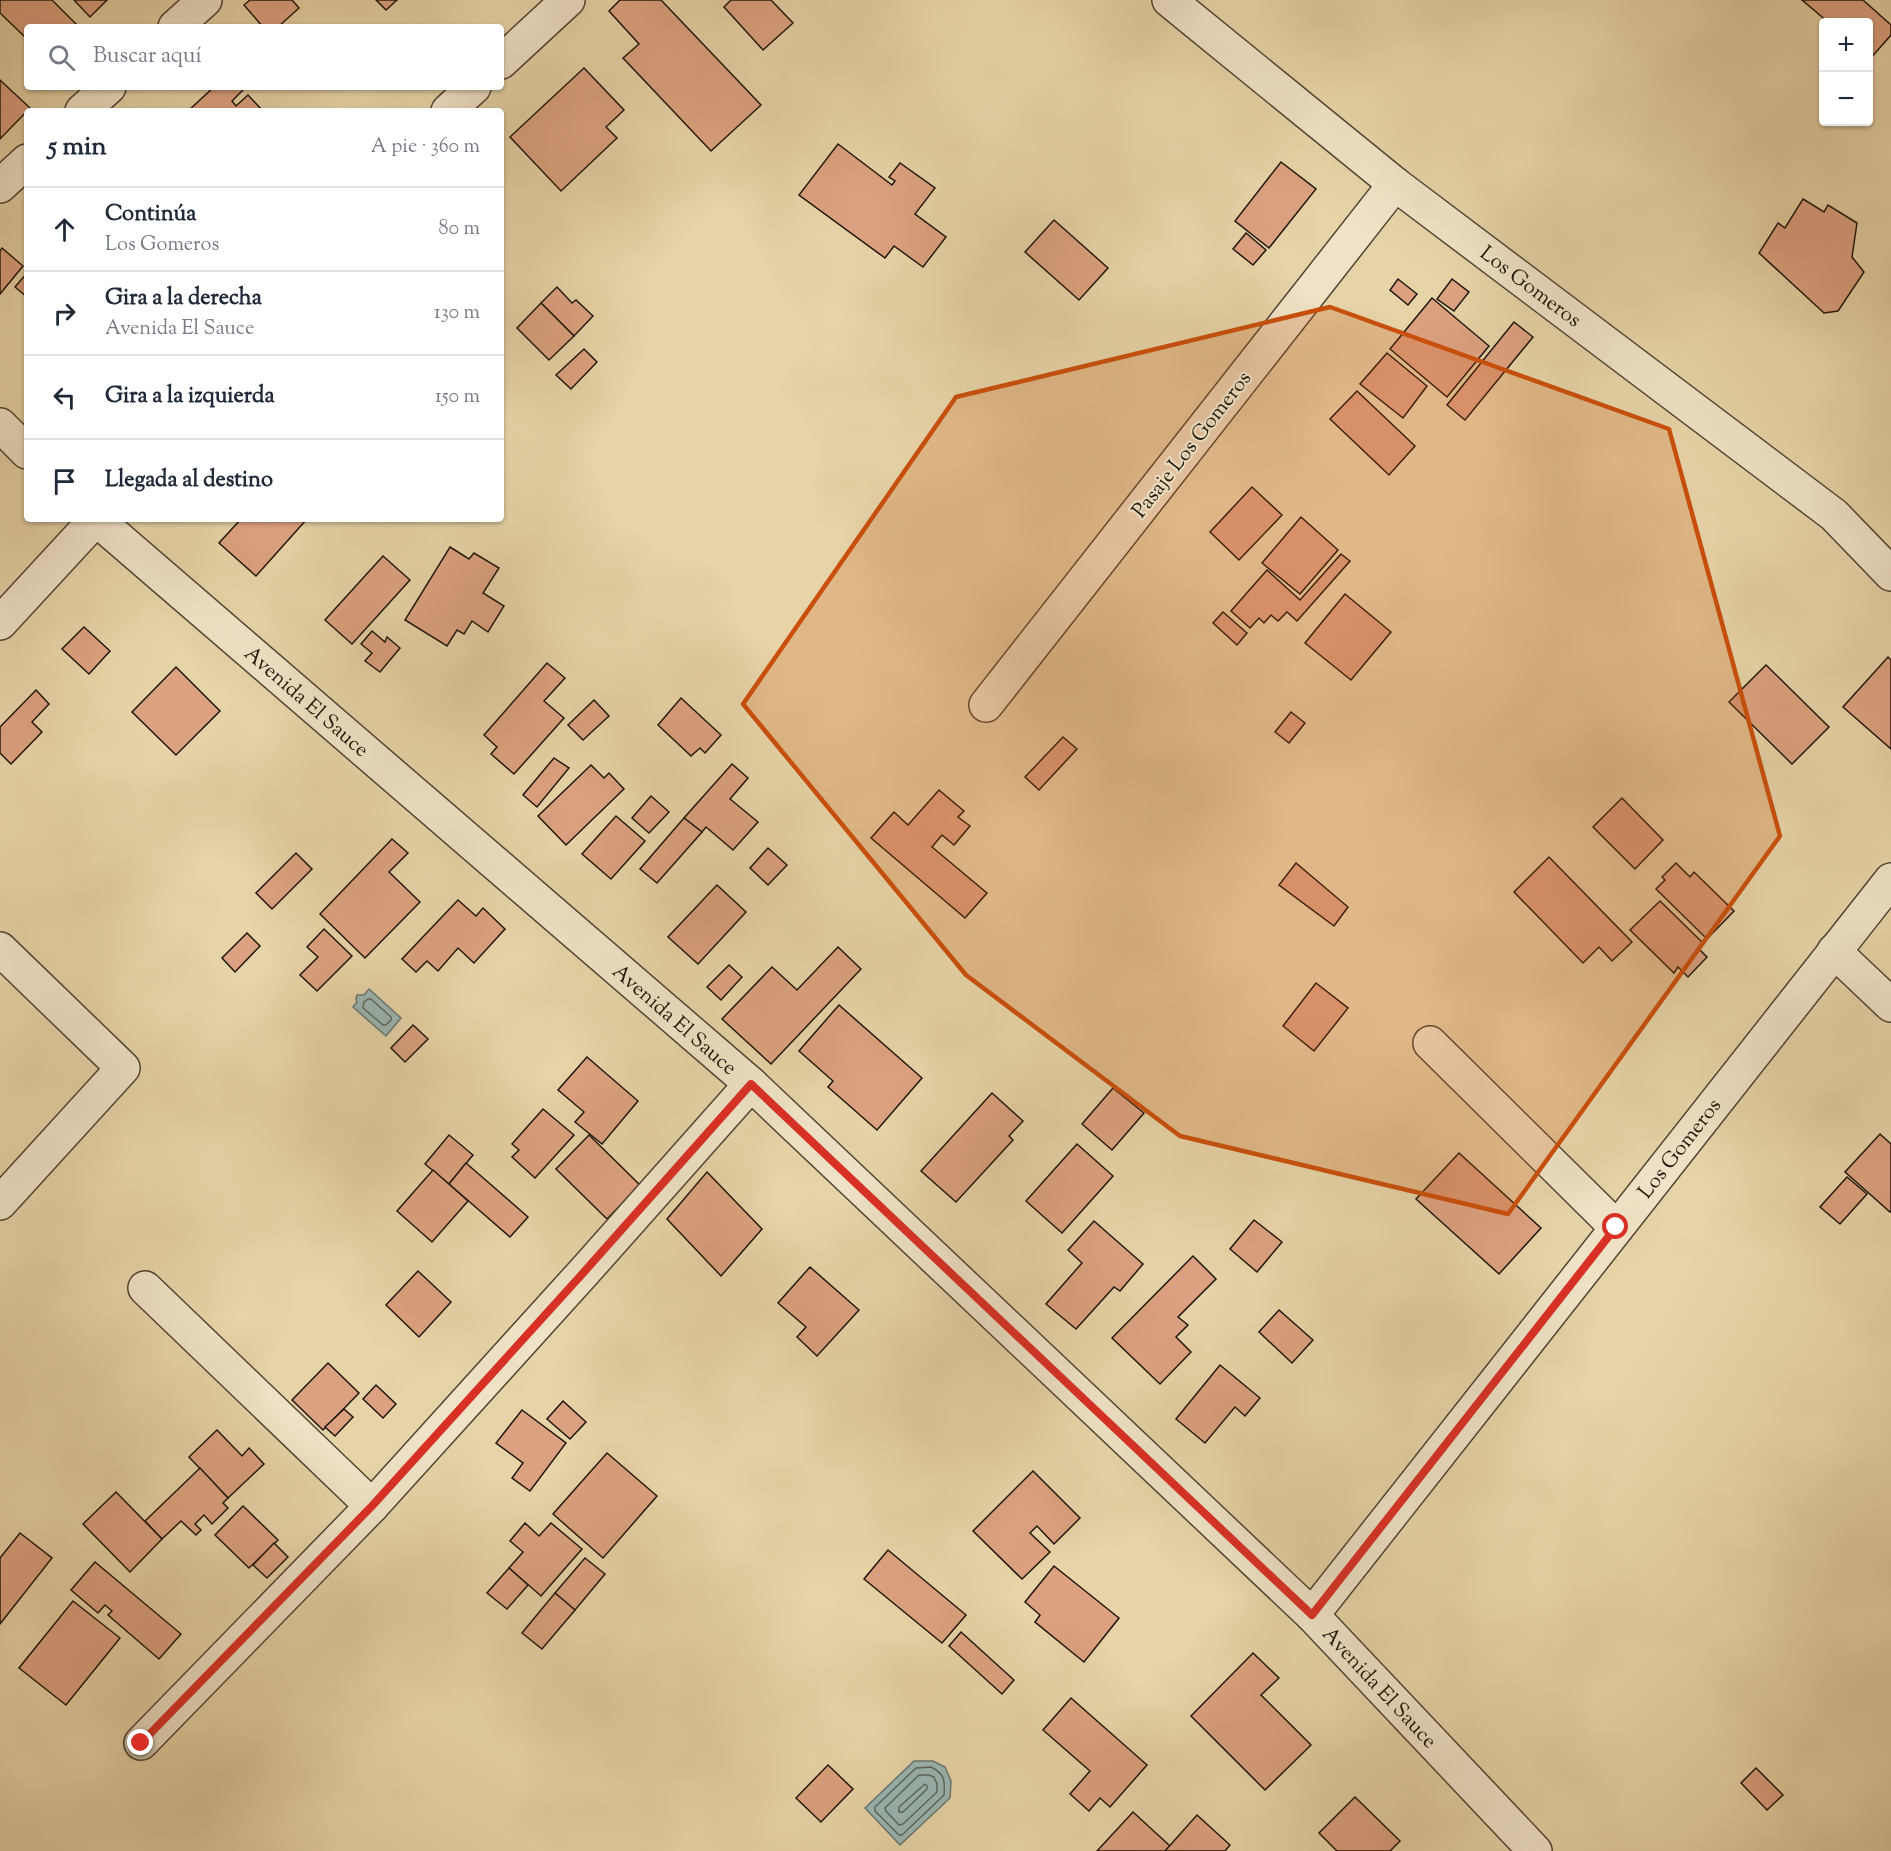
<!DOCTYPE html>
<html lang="es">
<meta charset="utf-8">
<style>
body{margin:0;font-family:"Sorts Mill Goudy",serif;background:#f6f6f7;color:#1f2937}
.controls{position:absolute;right:18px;top:18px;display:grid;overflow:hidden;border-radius:6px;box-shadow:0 2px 4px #0004}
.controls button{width:54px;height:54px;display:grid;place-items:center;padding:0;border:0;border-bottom:2px solid #e0e1e3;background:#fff;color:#1f2937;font:30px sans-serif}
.stop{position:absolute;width:18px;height:18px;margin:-14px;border:4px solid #d93025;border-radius:50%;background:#fff}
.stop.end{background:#d93025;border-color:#fff;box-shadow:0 2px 6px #0008}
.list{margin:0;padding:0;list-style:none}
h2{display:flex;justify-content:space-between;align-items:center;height:78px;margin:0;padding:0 24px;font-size:26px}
h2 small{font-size:20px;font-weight:400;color:#747a83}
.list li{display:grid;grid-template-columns:39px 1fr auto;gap:18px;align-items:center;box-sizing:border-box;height:84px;padding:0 24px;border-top:2px solid #e0e1e3}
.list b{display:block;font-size:22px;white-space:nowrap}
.list p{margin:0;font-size:20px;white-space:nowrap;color:#747a83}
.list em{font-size:20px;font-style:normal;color:#747a83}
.icon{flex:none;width:33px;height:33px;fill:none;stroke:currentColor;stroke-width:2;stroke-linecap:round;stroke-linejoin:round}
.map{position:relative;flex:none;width:1891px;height:1851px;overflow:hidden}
.search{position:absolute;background:#fff;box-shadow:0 2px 4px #0004;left:24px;top:24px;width:480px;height:66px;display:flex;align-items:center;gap:15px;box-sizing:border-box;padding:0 21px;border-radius:6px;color:#747a83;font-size:22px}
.panel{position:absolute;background:#fff;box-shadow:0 2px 4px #0004;left:24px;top:108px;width:480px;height:414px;border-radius:6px}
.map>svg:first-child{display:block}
.water{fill:#9ab6b2;stroke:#697670;stroke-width:1.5}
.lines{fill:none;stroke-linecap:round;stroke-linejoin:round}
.shore{stroke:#5c665f;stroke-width:1.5}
.building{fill:#dca180;stroke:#1f160c;stroke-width:1.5}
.minor-casing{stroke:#514533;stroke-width:36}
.tertiary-casing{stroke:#514533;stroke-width:36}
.minor{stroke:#efe2c6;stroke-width:33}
.tertiary{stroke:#efe2c6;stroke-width:33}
.route{stroke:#d93025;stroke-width:8}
.marked{fill:#ca4f0c;fill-opacity:0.2;stroke:#ca4f0c;stroke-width:4.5;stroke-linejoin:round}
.labels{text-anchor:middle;stroke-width:4.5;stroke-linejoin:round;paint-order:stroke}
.street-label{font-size:21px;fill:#1f160c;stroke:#efe2c6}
</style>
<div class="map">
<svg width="1891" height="1851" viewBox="0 0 1891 1851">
<rect width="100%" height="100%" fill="#e6d3a7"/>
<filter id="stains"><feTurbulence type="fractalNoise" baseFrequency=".00333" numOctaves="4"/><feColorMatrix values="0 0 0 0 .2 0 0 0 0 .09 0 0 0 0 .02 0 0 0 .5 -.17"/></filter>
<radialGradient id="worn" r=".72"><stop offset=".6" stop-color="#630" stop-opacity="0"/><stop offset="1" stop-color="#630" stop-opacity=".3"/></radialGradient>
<!-- water -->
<g class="water">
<polygon points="369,989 401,1018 386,1036 353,1007 357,1002 356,999 357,995 364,995"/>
<polygon points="914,1761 933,1761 945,1767 951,1781 950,1798 900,1845 865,1808"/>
</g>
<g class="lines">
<!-- shore -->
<g class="shore">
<polygon points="368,999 371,999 391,1017 391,1020 386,1025 383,1025 363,1008 364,1002"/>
<path d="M931 1767C945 1774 945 1781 944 1795L902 1835H899L875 1811V1807L916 1768Z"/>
<polygon points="919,1775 929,1775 934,1777 937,1784 937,1792 903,1824 899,1825 886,1811 885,1808"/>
<polygon points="925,1784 927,1786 927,1789 903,1812 899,1812 899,1807"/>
</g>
</g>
<!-- building -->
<g class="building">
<polygon points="0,0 52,0 79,27 27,27 27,39 0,13"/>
<polygon points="74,0 107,0 90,17"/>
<polygon points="250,0 292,0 299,8 278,27 263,27 244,5"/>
<polygon points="376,0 397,0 386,10"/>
<polygon points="620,0 661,0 761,105 711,151 623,58 639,44 609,11"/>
<polygon points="731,0 771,0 793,23 763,50 724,7"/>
<polygon points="1802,0 1863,0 1891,25 1891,35 1870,59 1868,57 1868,22 1828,22"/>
<polygon points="584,68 624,110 606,127 617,138 561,191 510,137"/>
<polygon points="0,80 30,108 0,139"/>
<polygon points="214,87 240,87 243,90 232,101 236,106 248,95 263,111 188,111"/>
<polygon points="838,144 892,185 895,181 889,177 900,163 935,188 915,214 946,237 923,267 894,246 885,258 799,195"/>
<polygon points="1281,162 1316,189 1269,248 1235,221"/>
<polygon points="1803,199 1824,212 1828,205 1857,223 1852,257 1864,272 1838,311 1824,313 1759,253 1778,223 1785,228"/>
<polygon points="1054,220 1108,268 1079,300 1025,252"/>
<polygon points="1246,233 1266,250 1253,265 1233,249"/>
<polygon points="2,248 23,266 0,294 0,251"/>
<polygon points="27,273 27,297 15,287"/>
<polygon points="1398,279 1417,294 1408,305 1390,290"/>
<polygon points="1452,279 1469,292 1454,311 1437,299"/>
<polygon points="557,287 572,303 576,300 593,316 574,336 541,303"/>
<polygon points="1432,298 1489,346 1447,397 1390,349"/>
<polygon points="541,303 574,336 549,360 517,328"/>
<polygon points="1514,322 1533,337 1465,420 1447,405"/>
<polygon points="584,349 597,362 571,389 556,375"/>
<polygon points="1387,353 1427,386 1403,418 1360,384"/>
<polygon points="1357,391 1415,446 1389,475 1330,419"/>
<polygon points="1252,487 1282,515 1239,560 1210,532"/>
<polygon points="1301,517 1338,550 1300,594 1262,563"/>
<polygon points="241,519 307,519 256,576 219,543"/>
<polygon points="450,547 469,559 474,553 499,568 483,593 504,606 488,632 472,621 464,634 457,630 447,646 405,620"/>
<polygon points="1341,554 1350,561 1297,621 1287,612 1278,621 1271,615 1264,623 1259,618 1250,628 1231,611 1267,570 1300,600"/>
<polygon points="383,556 410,580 352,644 325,620"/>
<polygon points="1345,594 1391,632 1351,680 1305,643"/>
<polygon points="1223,612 1247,633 1237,645 1213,623"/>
<polygon points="84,627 110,651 89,674 62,649"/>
<polygon points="372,631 385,642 387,637 400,648 380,672 365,661 372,653 361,644"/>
<polygon points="1888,657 1891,660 1891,749 1843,707"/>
<polygon points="547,663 565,678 544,701 564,718 514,774 491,754 497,747 484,735"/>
<polygon points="1766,665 1829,727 1792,764 1729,702"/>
<polygon points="176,667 220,711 176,755 132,712"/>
<polygon points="36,690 49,704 32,722 42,732 11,764 0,753 0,727"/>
<polygon points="681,698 721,735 705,753 700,748 691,756 658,725"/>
<polygon points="594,700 609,716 583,740 568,725"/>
<polygon points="1291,712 1305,723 1289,743 1275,732"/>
<polygon points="1063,737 1077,749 1039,790 1025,777"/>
<polygon points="554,758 569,768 537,807 523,795"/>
<polygon points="732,764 748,778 730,799 758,822 733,850 706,827 702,832 684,818"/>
<polygon points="591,765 604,778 609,773 624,789 566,845 538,816"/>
<polygon points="939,790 964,811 958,817 970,826 954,845 942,835 932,847 987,893 965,918 871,838 894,812 908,825"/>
<polygon points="651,796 669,812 649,833 632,818"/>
<polygon points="1622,798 1663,840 1635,869 1593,827"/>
<polygon points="616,816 645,841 611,879 582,854"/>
<polygon points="684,818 702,832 657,883 640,869"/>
<polygon points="392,839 408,853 389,872 420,902 365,958 320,914"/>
<polygon points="768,848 787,865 768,885 750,868"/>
<polygon points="296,853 312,869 272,909 256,893"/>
<polygon points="1549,857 1632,942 1612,961 1599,947 1583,963 1514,892"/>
<polygon points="1296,863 1348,907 1334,926 1279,885"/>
<polygon points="1676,863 1690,877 1694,872 1734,911 1707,939 1656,889 1665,880 1662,877"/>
<polygon points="717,885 746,912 698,964 668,937"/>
<polygon points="458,900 476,916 483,908 505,929 474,963 458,948 438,971 427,961 416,972 402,959"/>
<polygon points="1660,901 1703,943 1698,948 1707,957 1688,977 1678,967 1674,973 1630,930"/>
<polygon points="324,929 352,956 317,991 300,975 318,957 307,947"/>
<polygon points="247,933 260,946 235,972 222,958"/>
<polygon points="838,947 861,969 771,1064 722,1019 772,967 797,990"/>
<polygon points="729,965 742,977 721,1000 707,987"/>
<polygon points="1316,983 1348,1008 1314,1051 1283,1026"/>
<polygon points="839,1005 922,1078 877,1130 828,1087 833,1081 799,1051"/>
<polygon points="413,1025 428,1039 405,1062 391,1048"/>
<polygon points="587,1057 638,1101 602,1144 575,1122 584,1112 558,1090"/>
<polygon points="1113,1088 1144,1113 1112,1150 1082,1124"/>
<polygon points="992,1093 1023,1121 1009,1136 1013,1140 956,1202 921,1171"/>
<polygon points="543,1109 574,1135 535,1178 512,1157 519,1150 512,1144"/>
<polygon points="1880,1134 1891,1144 1891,1210 1890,1212 1845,1172"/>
<polygon points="449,1135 473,1155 449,1184 425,1164"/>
<polygon points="589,1135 640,1185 607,1219 556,1169"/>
<polygon points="1077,1144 1113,1176 1062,1233 1026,1201"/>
<polygon points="1459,1153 1541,1228 1499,1274 1416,1199"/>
<polygon points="466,1163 528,1217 510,1237 449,1184"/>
<polygon points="433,1170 468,1201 432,1242 397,1211"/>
<polygon points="707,1172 762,1229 721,1276 667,1219"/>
<polygon points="1847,1177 1867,1194 1840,1224 1820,1207"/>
<polygon points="1254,1220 1282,1242 1257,1272 1230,1249"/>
<polygon points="1094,1221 1143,1264 1120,1291 1114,1287 1076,1329 1046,1304 1082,1263 1068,1250"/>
<polygon points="1193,1256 1216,1279 1178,1317 1188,1325 1176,1337 1191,1352 1160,1384 1112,1338"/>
<polygon points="810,1267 859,1310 817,1356 797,1337 806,1327 778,1303"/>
<polygon points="418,1271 451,1302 419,1337 386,1305"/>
<polygon points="1279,1310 1313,1340 1292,1363 1259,1332"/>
<polygon points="328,1363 359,1393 323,1430 292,1400"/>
<polygon points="1220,1365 1260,1398 1245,1416 1235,1407 1205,1443 1176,1419"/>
<polygon points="376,1385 396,1404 383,1418 363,1399"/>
<polygon points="563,1401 586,1422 570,1439 547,1419"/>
<polygon points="344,1409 353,1417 335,1436 325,1427"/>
<polygon points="522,1410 566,1443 530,1491 512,1478 523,1463 496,1443"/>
<polygon points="217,1430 242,1456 249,1448 264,1464 228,1498 189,1457"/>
<polygon points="607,1453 657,1496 603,1558 553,1514"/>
<polygon points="200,1468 228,1498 223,1503 228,1508 212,1524 204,1515 195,1524 201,1530 196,1535 181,1521 162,1539 145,1521"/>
<polygon points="1033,1471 1080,1518 1054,1544 1037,1526 1030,1533 1050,1552 1022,1579 973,1531"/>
<polygon points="116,1492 162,1539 130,1572 83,1524"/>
<polygon points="243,1506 278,1540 249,1568 215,1535"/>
<polygon points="525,1523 539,1536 551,1523 582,1549 541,1596 509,1568 523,1552 510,1541"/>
<polygon points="20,1533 52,1558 0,1624 0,1558"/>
<polygon points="274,1543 288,1557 267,1578 253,1565"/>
<polygon points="888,1550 966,1615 942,1643 864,1579"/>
<polygon points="585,1558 605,1574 575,1610 555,1593"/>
<polygon points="95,1562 181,1634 159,1659 108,1615 112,1611 105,1605 98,1613 71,1590"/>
<polygon points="1054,1566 1119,1618 1084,1662 1035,1622 1040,1615 1025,1602"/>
<polygon points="509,1568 528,1585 507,1609 487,1593"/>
<polygon points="555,1593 575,1610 542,1649 522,1633"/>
<polygon points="73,1601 120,1638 66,1705 19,1668"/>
<polygon points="961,1632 1014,1680 1002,1694 949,1646"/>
<polygon points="1253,1653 1279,1678 1261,1695 1311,1745 1265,1790 1191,1716"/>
<polygon points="1071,1698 1147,1765 1110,1807 1100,1798 1089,1811 1070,1794 1090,1771 1043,1730"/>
<polygon points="828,1765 853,1789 821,1822 796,1798"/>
<polygon points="1756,1768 1783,1795 1767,1810 1741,1783"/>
<polygon points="1355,1797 1400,1841 1390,1851 1337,1851 1319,1833"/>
<polygon points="1133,1812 1170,1846 1165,1851 1097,1851"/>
<polygon points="1197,1815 1230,1845 1225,1851 1165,1851"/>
</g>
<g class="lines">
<defs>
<g id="minor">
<polyline points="1169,0 1395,184 1834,515 1891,574"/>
<polyline points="175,27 205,0"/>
<polyline points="501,62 568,0"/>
<polyline points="82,111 109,87"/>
<polyline points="448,111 474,87"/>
<polyline points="0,186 27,161"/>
<polyline points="0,623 96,519"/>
<polyline points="986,705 1395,184"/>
<polyline points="0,949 123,1068 0,1203"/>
<polyline points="1834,951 1891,1005"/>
<polyline points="1430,1043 1616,1227"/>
<polyline points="145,1288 372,1506"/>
<polyline points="1312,1615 1891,880"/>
<polyline points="141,1743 372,1506 584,1272 751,1084"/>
</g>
<g id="tertiary">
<polyline points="0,425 27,452"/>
<polyline points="96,519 751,1084 1312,1615 1535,1851"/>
</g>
</defs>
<!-- minor casing -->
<use href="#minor" class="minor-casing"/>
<!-- tertiary casing -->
<use href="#tertiary" class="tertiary-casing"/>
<!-- minor -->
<use href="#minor" class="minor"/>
<!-- tertiary -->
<use href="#tertiary" class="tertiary"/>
</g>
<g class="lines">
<!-- route -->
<polyline class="route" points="141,1743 372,1506 584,1272 751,1084 1312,1615 1616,1227"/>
</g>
<!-- marked area -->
<path class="marked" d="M1330 307 1669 429 1780 836 1508 1214 1180 1136 966 975 743 704 956 397Z"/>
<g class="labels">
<!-- street labels -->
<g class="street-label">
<text transform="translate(1531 286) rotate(37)" y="7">Los Gomeros</text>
<text transform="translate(1191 444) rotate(-52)" y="7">Pasaje Los Gomeros</text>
<text transform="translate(307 701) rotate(41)" y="7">Avenida El Sauce</text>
<text transform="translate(675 1019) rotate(41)" y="7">Avenida El Sauce</text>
<text transform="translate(1679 1148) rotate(-52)" y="7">Los Gomeros</text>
<text transform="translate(1380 1687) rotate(47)" y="7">Avenida El Sauce</text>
</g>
</g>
<rect width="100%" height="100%" filter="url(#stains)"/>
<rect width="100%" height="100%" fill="url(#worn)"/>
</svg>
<div class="controls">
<button>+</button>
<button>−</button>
</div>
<div class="stop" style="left:1616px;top:1227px"></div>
<div class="stop end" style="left:141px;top:1743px"></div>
<div class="search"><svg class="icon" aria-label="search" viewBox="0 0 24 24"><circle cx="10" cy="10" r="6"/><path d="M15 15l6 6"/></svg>Buscar aquí</div>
<section class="panel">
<h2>5 min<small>A pie · 360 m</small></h2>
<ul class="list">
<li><svg class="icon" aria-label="ahead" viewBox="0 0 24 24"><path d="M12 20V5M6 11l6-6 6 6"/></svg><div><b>Continúa</b><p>Los Gomeros</p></div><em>80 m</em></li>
<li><svg class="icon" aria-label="right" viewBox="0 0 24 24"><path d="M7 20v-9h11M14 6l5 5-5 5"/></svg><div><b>Gira a la derecha</b><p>Avenida El Sauce</p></div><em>130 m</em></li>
<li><svg class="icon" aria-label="left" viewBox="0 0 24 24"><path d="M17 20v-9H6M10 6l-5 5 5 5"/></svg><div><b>Gira a la izquierda</b></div><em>150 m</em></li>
<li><svg class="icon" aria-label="arrive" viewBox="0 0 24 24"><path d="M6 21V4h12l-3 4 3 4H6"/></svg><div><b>Llegada al destino</b></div></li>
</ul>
</section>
</div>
